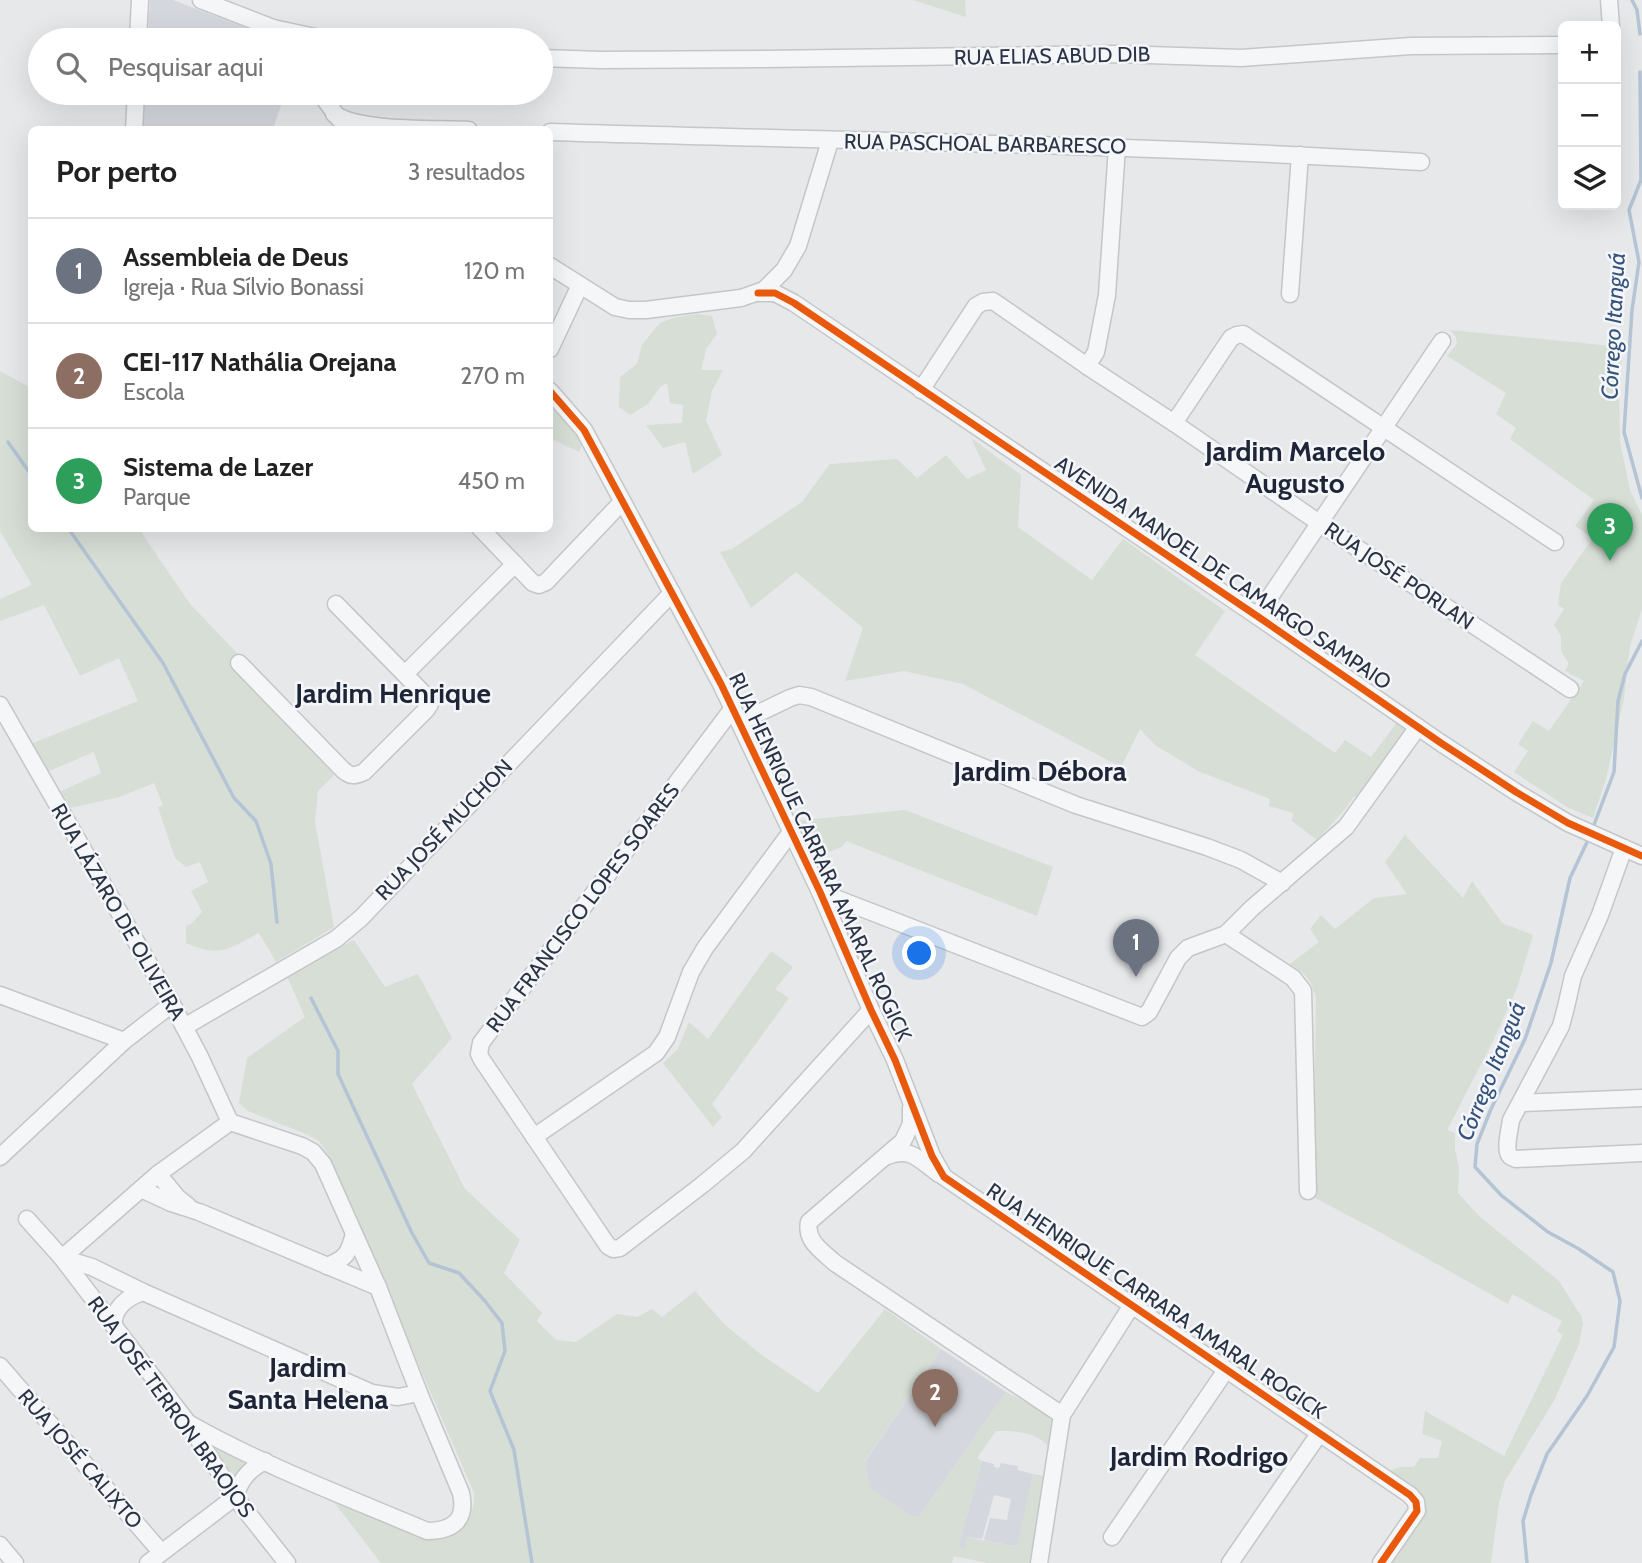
<!DOCTYPE html>
<html lang="pt">
<meta charset="utf-8">
<style>
body{margin:0;font-family:Cabin,sans-serif;background:#f2f2f2;color:#222}
.controls{position:absolute;right:21px;top:21px;display:grid;overflow:hidden;border-radius:10px;box-shadow:0 7px 28px #0002}
.controls button{width:63px;height:63px;display:grid;place-items:center;padding:0;border:0;border-bottom:2px solid #e0e0e0;background:#fff;color:#222;font:35px sans-serif}
.you{position:absolute;left:920px;top:954px;width:24px;height:24px;margin:-18px;border:5px solid #fff;border-radius:50%;background:#1a73e8;box-shadow:0 0 0 10px #1a73e833}
.badge{display:grid;place-items:center;width:46px;height:46px;border-radius:50%;background:#111827;color:#fff;font-size:23px;font-weight:700}
.pin{position:absolute;translate:-50% -58px;filter:drop-shadow(0 2px 4px #0008)}
.pin::after{content:'';position:absolute;top:37px;width:24px;height:21px;background:inherit;clip-path:polygon(0 0,100% 0,50% 100%)}
.list{margin:0;padding:0;list-style:none}
h2{display:flex;justify-content:space-between;align-items:center;height:91px;margin:0;padding:0 28px;font-size:30px}
h2 small{font-size:23px;font-weight:400;color:#767676}
.list li{display:grid;grid-template-columns:46px 1fr auto;gap:21px;align-items:center;box-sizing:border-box;height:105px;padding:0 28px;border-top:2px solid #e0e0e0}
.list b{display:block;font-size:26px;white-space:nowrap}
.list p{margin:0;font-size:23px;white-space:nowrap;color:#767676}
.list em{font-size:23px;font-style:normal;color:#767676}
.icon{flex:none;width:38px;height:38px;fill:none;stroke:currentColor;stroke-width:2;stroke-linecap:round;stroke-linejoin:round}
.map{position:relative;flex:none;width:1642px;height:1563px;overflow:hidden}
.search{position:absolute;background:#fff;box-shadow:0 7px 28px #0002;left:28px;top:28px;width:525px;height:77px;display:flex;align-items:center;gap:18px;box-sizing:border-box;padding:0 24px;border-radius:38px;color:#767676;font-size:26px}
.panel{position:absolute;background:#fff;box-shadow:0 7px 28px #0002;left:28px;top:126px;width:525px;height:406px;border-radius:10px}
.map>svg:first-child{display:block}
.built{fill:#d4d7dd}
.green{fill:#d6ded6}
.lines{fill:none;stroke-linecap:round;stroke-linejoin:round}
.stream{stroke:#b4c4d5;stroke-width:3.5}
.minor-casing{stroke:#c4c6c8;stroke-width:19}
.minor{stroke:#f5f6f7;stroke-width:16}
.cycleway-casing{stroke:#f4f6f9;stroke-width:11}
.cycleway{stroke:#e8590c;stroke-width:7}
.labels{text-anchor:middle;stroke-width:5;stroke-linejoin:round;paint-order:stroke}
.street-label{font-size:21px;fill:#2b3445;stroke:#f4f6f9}
.water-label{font-size:23px;font-style:italic;fill:#34527a;stroke:#f4f6f9}
.district-label{font-size:28px;font-weight:bold;fill:#1d2536;stroke:#f4f6f9}
</style>
<div class="map">
<svg width="1642" height="1563" viewBox="0 0 1642 1563">
<rect width="100%" height="100%" fill="#e6e8ea"/>
<!-- built -->
<g class="built">
<polygon points="150,0 173,0 272,38 274,40 148,40"/>
<polygon points="145,93 285,93 273,129 143,130"/>
<polygon points="941,1349 1006,1392 919,1517 910,1516 870,1488 865,1462"/>
<polygon points="982,1461 994,1464 994,1467 999,1468 1001,1463 1018,1466 1018,1470 1033,1474 1018,1547 984,1540 990,1518 1007,1520 1011,1499 994,1495 982,1539 968,1537 965,1550 958,1548"/>
</g>
<!-- green -->
<g class="green">
<polygon points="913,0 965,0 966,17"/>
<polygon points="698,314 712,316 717,334 706,349 701,370 723,370 712,391 706,421 722,455 693,474 685,442 663,448 646,425 682,423 683,405 670,403 667,383 660,387 648,404 630,415 619,407 620,377 637,364 642,345 660,323 672,318"/>
<polygon points="1450,330 1623,347 1619,386 1620,442 1630,490 1642,515 1642,609 1630,646 1624,698 1606,779 1593,818 1567,807 1514,772 1528,751 1518,744 1533,721 1549,731 1584,681 1565,671 1569,664 1561,651 1561,636 1554,625 1564,609 1558,605 1561,583 1593,538 1575,526 1594,500 1510,439 1516,428 1496,414 1506,393 1447,356 1457,344 1456,337"/>
<path d="M0 371 31 388 32 528 139 529 190 604 238 654 229 663 334 775 318 791 315 822 334 927 276 962 259 933C228 949 221 958 186 943V926L191 924 202 912 191 891 208 882 200 862 186 867 175 858 158 807 163 805 154 783 119 797 70 808 61 791 101 773 94 752 47 772 31 744 138 701 119 658 80 676 44 605 0 621V599L32 585 0 531Z"/>
<polygon points="550,406 567,420 583,442 579,452 550,438"/>
<polygon points="971,438 1021,475 1018,527 1092,580 1123,539 1225,611 1195,655 1335,753 1345,740 1371,757 1399,720 1410,727 1357,798 1354,796 1347,807 1317,840 1292,821 1293,813 1269,806 1270,799 1198,771 1155,745 1140,729 1121,767 963,684 904,671 845,681 863,628 796,572 751,608 720,552 732,549 802,502 830,464 897,459 917,478 946,455 967,479 986,470"/>
<polygon points="905,810 1053,867 1037,916 846,841 842,847 812,858 795,821"/>
<path d="M1405 835 1463 898 1472 881 1502 923 1533 935 1517 988 1494 1039 1447 1130 1455 1133V1149L1459 1168 1458 1193 1479 1216 1559 1281 1581 1316 1583 1323 1579 1344 1555 1399 1505 1481 1499 1503 1491 1563H1390L1424 1511 1384 1473 1400 1467H1414L1420 1458H1438L1442 1441 1422 1434 1425 1411 1504 1456 1563 1335 1557 1331 1562 1321 1512 1294 1508 1304 1376 1230 1313 1197 1316 998C1310 978 1308 976 1290 964L1319 942 1310 929 1321 915 1335 929 1374 898 1407 894 1385 862Z"/>
<path d="M354 940 385 987 418 974 452 1038 412 1084 465 1189 520 1240 504 1273 542 1313 537 1321 556 1340 576 1342 617 1314 637 1317 652 1309 662 1317 695 1291 724 1324 763 1356 818 1393 885 1309 941 1349 865 1461 870 1488 910 1516 919 1517 1006 1392 1050 1415 1052 1426 1049 1447C1036 1431 1015 1431 996 1431L977 1458 982 1461 958 1548 965 1550 967 1537 1017 1547 1033 1474 1044 1476 1030 1563H987L954 1556 952 1563H381L327 1493C351 1504 420 1543 443 1539 451 1537 459 1530 464 1523 472 1513 475 1506 474 1493L328 1155 319 1141 306 1134 248 1111 239 1103 247 1058 305 1017 287 976Z"/>
<polygon points="771,951 793,967 775,989 789,998 712,1104 722,1117 713,1127 663,1063 678,1049 689,1022 708,1039"/>
<polygon points="214,1445 248,1462 248,1464 234,1482 212,1446"/>
</g>
<g class="lines">
<!-- stream -->
<g class="stream">
<polyline points="1632,0 1637,10 1640,34"/>
<polyline points="1640,72 1641,180 1629,210 1639,262 1632,310 1624,432 1642,498"/>
<polyline points="8,442 32,476"/>
<polyline points="68,528 163,663 234,798 256,821 271,864 277,922"/>
<polyline points="1592,830 1614,772 1618,701 1625,674 1642,641"/>
<polyline points="311,998 338,1051 338,1074 412,1233 429,1263 459,1273 485,1301 502,1323 505,1351 490,1391 514,1450 532,1563"/>
<polyline points="1527,1563 1523,1521 1531,1495 1547,1454 1587,1396 1614,1347 1620,1301 1613,1272 1579,1249 1548,1232 1501,1195 1475,1167 1477,1144 1491,1109 1525,1039 1551,963 1570,878 1589,838"/>
</g>
<defs>
<g id="minor">
<polyline points="201,0 273,28 282,40"/>
<polyline points="1609,0 1611,26"/>
<polyline points="273,28 329,40"/>
<polyline points="138,40 140,0"/>
<polyline points="541,58 601,60 765,59 1117,54 1241,58 1411,46 1563,45"/>
<polyline points="320,93 340,120"/>
<path d="M334 114C361 132 435 128 469 130"/>
<polyline points="134,130 136,93"/>
<path d="M550 132C840 141 1131 144 1421 162"/>
<polyline points="550,266 615,307 629,310 646,310 741,298 764,290 784,270 798,246 830,141"/>
<polyline points="758,293 775,293 794,303 1257,616 1441,743 1516,792 1568,823 1642,856"/>
<polyline points="1290,294 1300,155"/>
<polyline points="550,349 580,285"/>
<polyline points="1087,366 1096,352 1107,295 1117,147"/>
<polyline points="921,390 976,306 983,302 993,301 1087,366 1174,423 1312,518 1570,689"/>
<polyline points="550,391 584,430 721,684 820,892 871,1010 895,1060 932,1156 944,1177 1410,1495 1416,1502 1417,1511 1381,1563"/>
<polyline points="1174,423 1231,338 1237,335 1243,334 1555,542"/>
<polyline points="480,528 533,583 539,585 546,582 622,502"/>
<polyline points="1257,616 1442,341"/>
<path d="M239 663 343 770C351 777 355 776 364 772L426 710 430 704 426 696 336 604"/>
<polyline points="405,674 515,564"/>
<polyline points="0,705 172,1004 200,1057 230,1122"/>
<polyline points="733,708 481,1043 479,1054 482,1060 608,1246 613,1249 620,1248 702,1185 743,1151 871,1010"/>
<polyline points="740,722 790,698 799,695 811,697 1076,805 1207,847 1241,860 1282,883"/>
<path d="M1624 848 1600 915 1573 976 1566 1007 1561 1026 1511 1120C1510 1128 1504 1151 1510 1156 1512 1158 1514 1158 1516 1159L1642 1153"/>
<polyline points="820,892 1142,1017 1149,1012 1178,958 1188,948 1226,934 1252,908 1346,827 1418,727"/>
<polyline points="1226,934 1293,978 1303,991 1308,1191"/>
<polyline points="0,995 124,1041"/>
<polyline points="184,1027 336,939 361,918 672,593"/>
<polyline points="1521,1103 1642,1098"/>
<path d="M911 1108V1124L903 1141 809 1222C805 1241 822 1251 835 1263L1062 1415"/>
<polyline points="534,1137 656,1053 667,1037 691,972 705,948 791,832"/>
<polyline points="0,1157 124,1041 172,1004"/>
<path d="M885 1157C911 1146 918 1159 939 1174"/>
<polyline points="158,1174 178,1198 188,1206"/>
<polyline points="141,1189 171,1203 199,1212 378,1287"/>
<polyline points="27,1219 62,1258 188,1423 235,1497 287,1563"/>
<polyline points="62,1258 92,1267 143,1292 372,1393 398,1397 419,1393"/>
<polyline points="62,1258 158,1174 230,1122"/>
<path d="M327 1266C346 1259 349 1253 354 1234"/>
<path d="M114 1326C112 1309 127 1297 143 1292"/>
<polyline points="0,1366 161,1552"/>
<path d="M188 1423C264 1466 347 1497 427 1531 453 1531 467 1520 461 1493L419 1393 378 1287 323 1164 313 1152 302 1146 230 1122"/>
<path d="M235 1497C240 1480 249 1469 265 1461"/>
<polyline points="1112,1537 1226,1370"/>
<polyline points="0,1545 15,1563"/>
<polyline points="148,1563 235,1497"/>
<polyline points="1039,1563 1062,1415 1132,1305"/>
<polyline points="1230,1563 1319,1434"/>
</g>
</defs>
<!-- minor casing -->
<use href="#minor" class="minor-casing"/>
<!-- minor -->
<use href="#minor" class="minor"/>
<defs>
<g id="cycleway">
<polyline points="758,293 775,293 794,303 1257,616 1441,743 1516,792 1568,823 1642,856"/>
<polyline points="550,391 584,430 721,684 820,892 871,1010 895,1060 932,1156 944,1177 1410,1495 1416,1502 1417,1511 1381,1563"/>
</g>
</defs>
<!-- cycleway casing -->
<use href="#cycleway" class="cycleway-casing"/>
<!-- cycleway -->
<use href="#cycleway" class="cycleway"/>
</g>
<g class="labels">
<!-- street labels -->
<g class="street-label">
<text transform="translate(1052 56) rotate(-1)" y="7">RUA ELIAS ABUD DIB</text>
<text transform="translate(985 144) rotate(1)" y="7">RUA PASCHOAL BARBARESCO</text>
<text transform="translate(1223 573) rotate(34)" y="7">AVENIDA MANOEL DE CAMARGO SAMPAIO</text>
<text transform="translate(1399 576) rotate(34)" y="7">RUA JOSÉ PORLAN</text>
<text transform="translate(444 830) rotate(-46)" y="7">RUA JOSÉ MUCHON</text>
<text transform="translate(820 857) rotate(65)" y="7">RUA HENRIQUE CARRARA AMARAL ROGICK</text>
<text transform="translate(583 908) rotate(-53)" y="7">RUA FRANCISCO LOPES SOARES</text>
<text transform="translate(118 912) rotate(60)" y="7">RUA LÁZARO DE OLIVEIRA</text>
<text transform="translate(1156 1301) rotate(34)" y="7">RUA HENRIQUE CARRARA AMARAL ROGICK</text>
<text transform="translate(171 1407) rotate(54)" y="7">RUA JOSÉ TERRON BRAOJOS</text>
<text transform="translate(80 1459) rotate(49)" y="7">RUA JOSÉ CALIXTO</text>
</g>
<!-- water labels -->
<g class="water-label">
<text transform="translate(1613 326) rotate(-87)" y="8">Córrego Itanguá</text>
<text transform="translate(1491 1071) rotate(-68)" y="8">Córrego Itanguá</text>
</g>
<!-- district labels -->
<g class="district-label">
<text x="1295" y="461">Jardim Marcelo<tspan x="1295" dy="32">Augusto</tspan></text>
<text x="393" y="703">Jardim Henrique</text>
<text x="1040" y="781">Jardim Débora</text>
<text x="308" y="1377">Jardim<tspan x="308" dy="32">Santa Helena</tspan></text>
<text x="1199" y="1466">Jardim Rodrigo</text>
</g>
</g>
</svg>
<div class="controls">
<button>+</button>
<button>−</button>
<button><svg class="icon" aria-label="layers" viewBox="0 0 24 24"><path d="M12 4l9 5-9 5-9-5zM3 14l9 5 9-5"/></svg></button>
</div>
<div class="you"></div>
<div class="pin badge" style="left:1136px;top:977px;background:#6b7280">1</div>
<div class="pin badge" style="left:935px;top:1427px;background:#8d6e63">2</div>
<div class="pin badge" style="left:1610px;top:561px;background:#2e9e5b">3</div>
<div class="search"><svg class="icon" aria-label="search" viewBox="0 0 24 24"><circle cx="10" cy="10" r="6"/><path d="M15 15l6 6"/></svg>Pesquisar aqui</div>
<section class="panel">
<h2>Por perto<small>3 resultados</small></h2>
<ul class="list">
<li><span class="badge" style="background:#6b7280">1</span><div><b>Assembleia de Deus</b><p>Igreja · Rua Sílvio Bonassi</p></div><em>120 m</em></li>
<li><span class="badge" style="background:#8d6e63">2</span><div><b>CEI-117 Nathália Orejana</b><p>Escola</p></div><em>270 m</em></li>
<li><span class="badge" style="background:#2e9e5b">3</span><div><b>Sistema de Lazer</b><p>Parque</p></div><em>450 m</em></li>
</ul>
</section>
</div>
